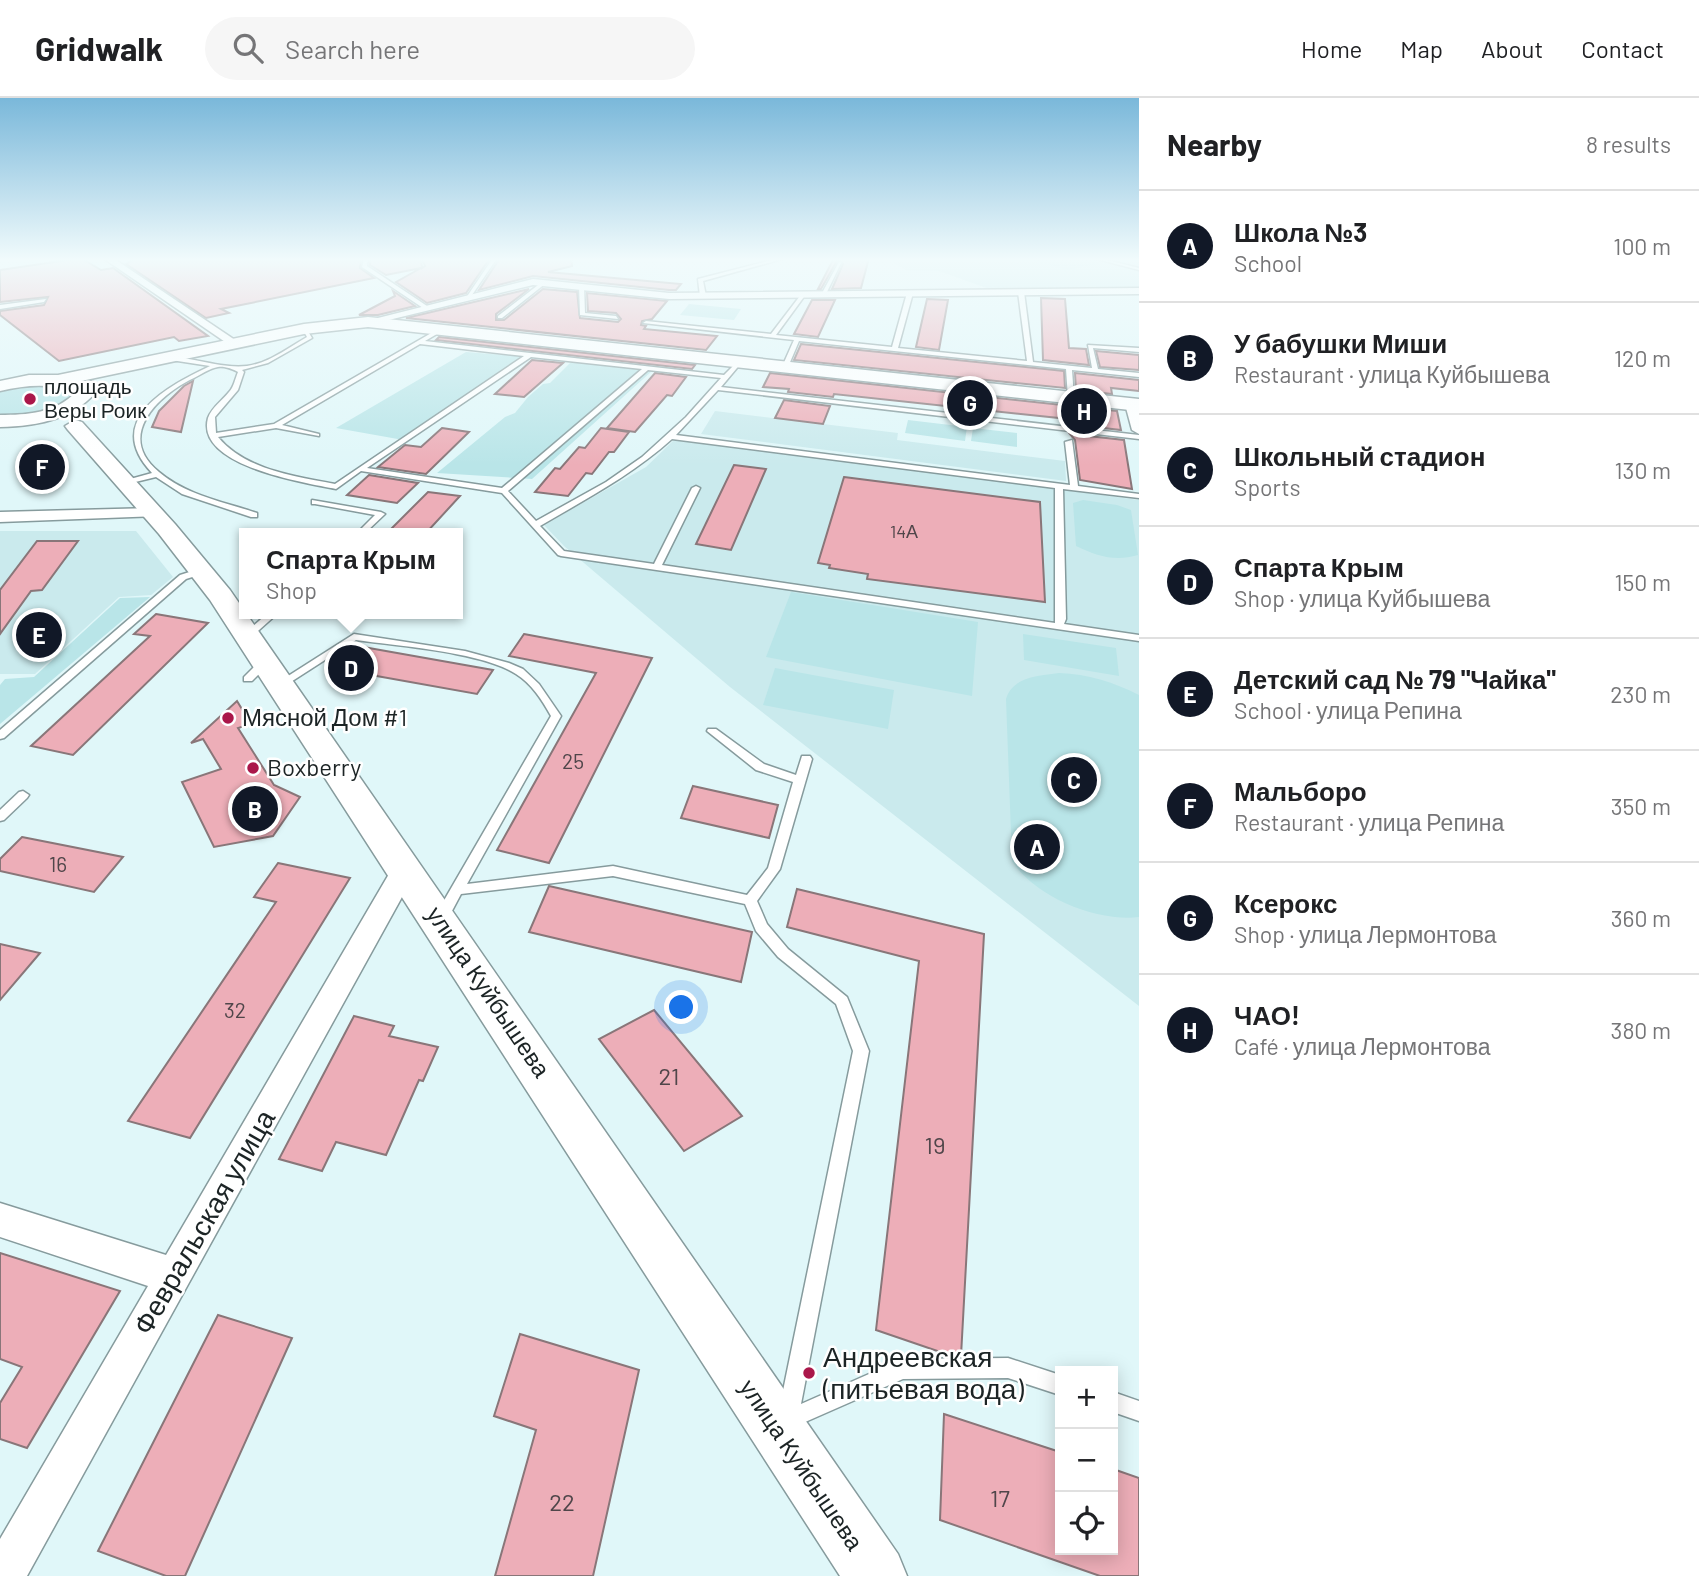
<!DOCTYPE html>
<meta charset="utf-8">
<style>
body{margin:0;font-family:Barlow,sans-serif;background:#f6f6f6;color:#202124}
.controls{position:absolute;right:21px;bottom:21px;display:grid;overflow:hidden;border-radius:0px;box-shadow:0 4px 18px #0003}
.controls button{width:63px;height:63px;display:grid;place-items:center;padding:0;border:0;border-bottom:2px solid #e0e0e0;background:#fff;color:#202124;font:35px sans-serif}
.you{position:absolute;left:682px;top:910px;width:24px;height:24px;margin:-18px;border:5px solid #fff;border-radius:50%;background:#1a73e8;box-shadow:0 0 0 10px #1a73e833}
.badge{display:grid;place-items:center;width:46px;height:46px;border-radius:50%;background:#111827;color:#fff;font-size:23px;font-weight:700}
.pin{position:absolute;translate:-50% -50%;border:4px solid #fff;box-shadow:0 2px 7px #0006}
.popup{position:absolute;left:239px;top:430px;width:224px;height:91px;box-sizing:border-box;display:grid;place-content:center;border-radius:0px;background:#fff;filter:drop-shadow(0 2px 5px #0005);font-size:23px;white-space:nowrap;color:#757577}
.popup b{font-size:26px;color:#202124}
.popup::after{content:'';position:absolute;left:50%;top:100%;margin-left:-14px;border:14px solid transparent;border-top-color:#fff}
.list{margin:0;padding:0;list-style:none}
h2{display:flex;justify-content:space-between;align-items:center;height:91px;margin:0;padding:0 28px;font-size:30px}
h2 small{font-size:23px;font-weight:400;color:#757577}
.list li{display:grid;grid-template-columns:46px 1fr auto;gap:21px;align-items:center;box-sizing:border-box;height:112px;padding:0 28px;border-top:2px solid #e0e0e0}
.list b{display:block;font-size:26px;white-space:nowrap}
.list p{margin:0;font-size:23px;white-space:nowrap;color:#757577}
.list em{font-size:23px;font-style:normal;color:#757577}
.icon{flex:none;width:38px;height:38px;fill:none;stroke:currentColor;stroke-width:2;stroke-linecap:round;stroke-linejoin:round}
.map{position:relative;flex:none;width:1139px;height:1478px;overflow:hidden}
header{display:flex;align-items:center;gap:42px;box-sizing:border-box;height:98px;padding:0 35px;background:#fff;border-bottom:2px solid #e0e0e0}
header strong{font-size:33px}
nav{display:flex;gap:38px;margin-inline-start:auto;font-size:24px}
.search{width:490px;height:63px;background:#f6f6f6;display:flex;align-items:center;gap:18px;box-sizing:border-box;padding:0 24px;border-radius:38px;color:#757577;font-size:26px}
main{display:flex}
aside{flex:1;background:#fff}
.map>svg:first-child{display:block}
.built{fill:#caeaed}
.green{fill:#b9e5e8}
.building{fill:#edaeb8;stroke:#897679;stroke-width:2}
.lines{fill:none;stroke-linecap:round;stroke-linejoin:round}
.lane-casing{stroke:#869b9d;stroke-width:3}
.street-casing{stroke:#869b9d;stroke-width:3}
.secondary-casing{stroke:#869b9d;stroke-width:3}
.lane{fill:#fff;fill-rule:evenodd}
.street{fill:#fff;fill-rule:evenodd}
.secondary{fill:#fff;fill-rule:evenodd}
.poi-dot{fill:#aa174a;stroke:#fff;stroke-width:2.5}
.labels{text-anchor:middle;stroke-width:5;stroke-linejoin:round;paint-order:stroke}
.far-number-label{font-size:18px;fill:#50464a}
.far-poi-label{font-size:21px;fill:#1c2425;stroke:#fff;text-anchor:start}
.number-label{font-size:21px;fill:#50464a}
.poi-label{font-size:24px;fill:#1c2425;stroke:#fff;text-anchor:start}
.street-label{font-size:24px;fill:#1c2425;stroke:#fff}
.near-number-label{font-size:24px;fill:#50464a}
.near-street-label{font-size:28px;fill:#1c2425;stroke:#fff}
.near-poi-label{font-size:28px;fill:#1c2425;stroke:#fff;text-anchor:start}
</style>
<header>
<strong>Gridwalk</strong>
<div class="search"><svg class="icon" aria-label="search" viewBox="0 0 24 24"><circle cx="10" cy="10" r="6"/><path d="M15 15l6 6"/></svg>Search here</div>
<nav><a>Home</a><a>Map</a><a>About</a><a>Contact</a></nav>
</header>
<main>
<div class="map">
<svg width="1139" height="1478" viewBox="0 0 1139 1478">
<rect width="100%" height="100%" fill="#e0f7f9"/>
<!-- built -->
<g class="built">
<polygon points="884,160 1139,160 1139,190 992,192 939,173 906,172"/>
<polygon points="715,313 898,335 897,342 1065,363 1066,383 701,336"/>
<polygon points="675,341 1139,402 1139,908 730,589 564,448 544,427 646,369"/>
<polygon points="0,433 136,433 173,479 151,497 119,499 35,576 0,576"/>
</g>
<!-- green -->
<g class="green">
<polygon points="1023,160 1083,160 1102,165 1068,172"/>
<polygon points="689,206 741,211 734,222 680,217"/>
<polygon points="466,254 531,259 409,343 336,330"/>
<polygon points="571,264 652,273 532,381 437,375 505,319 515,315 528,299 543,286 550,285"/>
<path d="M28 288H53L68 294 69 298C57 318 21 317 0 319V294Z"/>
<polygon points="908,322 967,329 965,343 905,335"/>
<polygon points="973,330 1017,335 1017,349 971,343"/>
<path d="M1083 402 1117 407 1131 412 1138 457C1115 464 1097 458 1076 448L1073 405Z"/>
<polygon points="791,494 978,524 972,598 766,559"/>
<polygon points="150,499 0,626 0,587 5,581 34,579 120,500"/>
<polygon points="1023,536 1116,550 1119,578 1024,562"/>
<polygon points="775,570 894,592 888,631 763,607"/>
<path d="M1059 575C1088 576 1113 584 1139 597V819C1097 824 1035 799 1012 763L1006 601C1013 578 1039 578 1059 575Z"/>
</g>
<!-- building -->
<g class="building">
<polygon points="81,160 101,172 113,170 208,238 179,243 174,239 59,263 0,217 0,213 44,207 48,199 0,204 0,172"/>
<polygon points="135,160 361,160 360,170 374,180 221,211 229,215 206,220 126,166"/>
<polygon points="370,160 421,160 422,170 425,168 422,160 490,160 466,195 427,205 396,184 421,170 386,177 370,167"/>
<polygon points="500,160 571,160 572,168 548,174 681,186 676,192 669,192 533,178 479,192"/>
<polygon points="834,160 869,160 861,190 832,191 843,166 838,161 821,191 818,191"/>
<polygon points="529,191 496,216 496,222 504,222 543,191 577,194 580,220 618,224 621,221 616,215 588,213 587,195 667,203 652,221 642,223 641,227 646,228 644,231 717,238 706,252 406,220"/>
<polygon points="393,193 415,208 378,217 359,217 395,198"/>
<polygon points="1041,200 1065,201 1069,250 1086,251 1089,267 1043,262"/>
<polygon points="927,201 948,202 939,252 916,249"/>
<polygon points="812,202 835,202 818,239 794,236"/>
<polygon points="439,239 695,267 692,271 436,242"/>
<polygon points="801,246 1064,273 1065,290 794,262"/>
<polygon points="1096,253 1139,257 1139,272 1100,269"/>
<polygon points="532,262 563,265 524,299 495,296"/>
<polygon points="655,275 686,279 672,298 667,297 635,334 607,330"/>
<polygon points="770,275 1117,313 1121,332 1069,326 1068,321 834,296 833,299 788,294 789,291 763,289"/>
<polygon points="1075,275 1139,282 1139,293 1111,290 1112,296 1076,292"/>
<polygon points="193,283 181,334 152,329 159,313 184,288"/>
<polygon points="784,302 830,308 823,326 775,320"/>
<polygon points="442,330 469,334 426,376 378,369 405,347 421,349"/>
<polygon points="601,330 629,334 614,354 609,354 592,376 586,375 568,398 535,394 555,370 560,371 579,349 585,350"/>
<polygon points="1070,336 1124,342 1132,391 1080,382 1075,342"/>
<polygon points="734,367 766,371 731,452 696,446"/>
<polygon points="369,377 418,385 397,405 347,397"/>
<polygon points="844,379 1040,404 1045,504 867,481 868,476 829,470 830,467 818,465"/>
<polygon points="428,394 460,398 426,435 387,435"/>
<polygon points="37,443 78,443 42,492 31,493 0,536 0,492"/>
<polygon points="156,516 208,525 73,657 31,648 150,538 134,536"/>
<polygon points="524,536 652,560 549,765 497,752 596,575 509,558"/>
<polygon points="352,547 493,572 477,596 332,570"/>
<polygon points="237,603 251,626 238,630 274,687 300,699 273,738 214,749 182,684 221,671 203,641 191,645"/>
<polygon points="693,688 778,707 769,740 681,720"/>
<polygon points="22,739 123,759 94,794 0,773 0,761"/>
<polygon points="278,765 350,780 190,1040 128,1023 276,804 254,799"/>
<polygon points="549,788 752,834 741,884 529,834"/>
<polygon points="797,791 984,836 961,1258 952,1258 876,1232 919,863 787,829"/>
<polygon points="0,846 40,855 0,902"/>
<polygon points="654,912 742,1018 684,1053 599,941"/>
<polygon points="354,918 394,928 389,938 438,949 423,983 419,982 386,1057 336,1044 322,1073 279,1061"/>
<polygon points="0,1155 120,1193 27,1350 0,1341 0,1305 22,1269 0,1261"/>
<polygon points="218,1217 292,1240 185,1478 166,1478 98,1453"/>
<polygon points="520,1236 639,1272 593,1478 495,1478 536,1332 494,1318"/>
<polygon points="944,1316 1060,1354 1060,1452 1113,1452 1113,1371 1139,1380 1139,1478 1100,1478 940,1422"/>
</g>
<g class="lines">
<defs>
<g id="lane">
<polygon points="364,160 368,160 367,168 427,208 427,210 423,210 362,169"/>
<polygon points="493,160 497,160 470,200 466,200"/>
<polygon points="780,160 786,160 703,183 706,198 703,200 700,198 698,181"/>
<polygon points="1093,160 1099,160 1139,170 1139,172"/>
<polygon points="839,164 841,165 826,196 821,197"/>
<polygon points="542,184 546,185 502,220 498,220 498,218"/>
<polygon points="579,187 584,188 585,215 616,218 618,221 580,217"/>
<polygon points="1021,192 1024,194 1033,264 1092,270 1088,247 1139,250 1139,254 1093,250 1098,271 1139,275 1139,279 1072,272 1074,300 1071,302 1068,300 1066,271 799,243 788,269 785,271 782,269 794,242 643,225 646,223 771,236 803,194 806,196 776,237 892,249 907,195 910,193 913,195 898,250 1027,263 1018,194"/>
<polygon points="46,201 44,204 0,211 0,207"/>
<path d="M302 230H306L312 240 268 265 242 272 244 274 238 292 215 319 216 335 274 326 440 230 442 233 425 243 724 277 739 262 742 264 721 289 1139 337V341L718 292 676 337 1070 387 1065 344 1072 342 1078 388 1139 396V400L1063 391 1066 521 1064 526 1139 537V543L561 458 558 457 502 395 361 373 336 391C306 385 195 368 208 320 212 309 222 303 229 294 234 289 235 281 238 274 233 271 224 268 218 269 210 270 200 277 194 280 158 297 115 338 159 374 186 397 224 404 257 415V419H251L182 396 156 379 123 387V383L152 375C102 322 168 288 210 268L171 262 169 259C194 259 221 271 247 268 269 265 288 250 307 239ZM420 246 524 258 335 386C295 378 245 372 218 339L276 330 319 338V336L282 327ZM531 259 642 271 502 390 367 370ZM648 272 721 280 686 319 642 359 606 384 536 423 508 393ZM672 341 1055 390V525L662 467 700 390 696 388 692 390 654 466 564 453 540 428C586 401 632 377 672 341Z"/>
<polygon points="312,402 381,414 385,416 365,435 357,435 375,417 315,406 312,406"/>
<polygon points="202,470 205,471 205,475 186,481 4,640 0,641 0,632 180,477"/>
<polygon points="267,516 277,516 250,540 244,540 244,536"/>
<path d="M354 536 465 553 509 565 523 571 539 586 561 618 467 786 613 768 747 797 768 770 793 684 756 672 707 633 708 631H716L764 666 796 677 802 658H810L812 661 780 771 757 803 767 826 788 851 847 899 869 953 801 1306 903 1261 1008 1260 1060 1277V1297L1008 1280 903 1281 787 1332 780 1329 777 1322 853 953 836 906 778 859 756 833 745 806 613 778 461 796 445 826H435L433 822 435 818 551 618C542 602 532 586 516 576 483 554 397 548 356 542L283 589H275L274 587Z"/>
<polygon points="265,561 270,564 269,566 252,583 244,583 244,579 261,562"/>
<polygon points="23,693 29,697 27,700 4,722 0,723 0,712 19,694"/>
<polygon points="1113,1294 1139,1303 1139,1323 1113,1314"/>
</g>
<g id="street">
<polygon points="103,160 113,160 241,246 231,248"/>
<polygon points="533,181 669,195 1139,190 1139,196 669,201 533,187 368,227 362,224"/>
<polygon points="1132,302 1139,307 1139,336 1132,332 1125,306"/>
<polygon points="153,410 159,412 161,415 159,418 0,424 0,414"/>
<polygon points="405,761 414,764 418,770 27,1478 0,1478 0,1441 148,1188 0,1139 0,1105 166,1157 396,764"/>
</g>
<g id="secondary">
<path d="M368 219 1139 301V313L368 229 304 236 81 283H92L101 288C76 321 40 328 0 329V317C27 317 56 315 76 294 50 285 27 287 0 293V283L29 277H58L304 226Z"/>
<polygon points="75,322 82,324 175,426 230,492 898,1456 907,1478 840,1478 210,502 159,436 68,332 65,328"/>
</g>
</defs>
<!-- lane casing -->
<use href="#lane" class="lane-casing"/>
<!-- street casing -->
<use href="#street" class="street-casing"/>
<!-- secondary casing -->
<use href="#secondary" class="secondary-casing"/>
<!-- lane -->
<use href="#lane" class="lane"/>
<!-- street -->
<use href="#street" class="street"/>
<!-- secondary -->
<use href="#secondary" class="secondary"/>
</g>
<!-- sky -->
<linearGradient id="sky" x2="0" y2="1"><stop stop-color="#7ab8da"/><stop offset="0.44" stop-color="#f1fbfc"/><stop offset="1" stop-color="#f1fbfc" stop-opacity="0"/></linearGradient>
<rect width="1139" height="367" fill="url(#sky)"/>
<!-- markers -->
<g class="poi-dot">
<circle cx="30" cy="301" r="7"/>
<circle cx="228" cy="620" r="7"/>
<circle cx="253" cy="670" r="7"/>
<circle cx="809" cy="1275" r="7"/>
</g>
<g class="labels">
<!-- far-number labels -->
<g class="far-number-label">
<text x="904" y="440">14А</text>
</g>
<!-- far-poi labels -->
<g class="far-poi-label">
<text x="44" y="296">площадь<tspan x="44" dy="24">Веры Роик</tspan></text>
</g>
<!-- number labels -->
<g class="number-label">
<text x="573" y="671">25</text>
<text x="58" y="774">16</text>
<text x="235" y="920">32</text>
</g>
<!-- poi labels -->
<g class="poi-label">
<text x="242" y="628">Мясной Дом #1</text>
<text x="267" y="678">Boxberry</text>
</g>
<!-- street labels -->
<g class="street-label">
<text transform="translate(488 894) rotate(56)" y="8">улица Куйбышева</text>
<text transform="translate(801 1367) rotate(56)" y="8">улица Куйбышева</text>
</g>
<!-- near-number labels -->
<g class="near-number-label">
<text x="669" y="987">21</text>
<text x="935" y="1056">19</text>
<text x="1000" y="1409">17</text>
<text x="562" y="1413">22</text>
</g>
<!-- near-street labels -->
<g class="near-street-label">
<text transform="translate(204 1124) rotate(-60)" y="10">Февральская улица</text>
</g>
<!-- near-poi labels -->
<g class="near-poi-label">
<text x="823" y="1269">Андреевская<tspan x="823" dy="32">(питьевая вода)</tspan></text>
</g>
</g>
</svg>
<div class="controls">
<button>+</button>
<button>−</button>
<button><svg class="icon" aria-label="locate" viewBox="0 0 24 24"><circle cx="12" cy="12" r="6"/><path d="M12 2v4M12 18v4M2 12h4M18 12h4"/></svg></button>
</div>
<div class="you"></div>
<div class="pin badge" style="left:1037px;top:749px">A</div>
<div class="pin badge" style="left:255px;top:711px">B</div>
<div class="pin badge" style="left:1074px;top:682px">C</div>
<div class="pin badge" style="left:351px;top:570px">D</div>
<div class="popup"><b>Спарта Крым</b>Shop</div>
<div class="pin badge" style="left:39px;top:537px">E</div>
<div class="pin badge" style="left:42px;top:369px">F</div>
<div class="pin badge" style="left:970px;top:305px">G</div>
<div class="pin badge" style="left:1084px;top:313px">H</div>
</div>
<aside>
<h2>Nearby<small>8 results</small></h2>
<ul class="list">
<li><span class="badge">A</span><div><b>Школа №3</b><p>School</p></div><em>100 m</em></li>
<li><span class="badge">B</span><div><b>У бабушки Миши</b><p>Restaurant · улица Куйбышева</p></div><em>120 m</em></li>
<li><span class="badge">C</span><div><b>Школьный стадион</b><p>Sports</p></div><em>130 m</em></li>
<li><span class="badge">D</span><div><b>Спарта Крым</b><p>Shop · улица Куйбышева</p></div><em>150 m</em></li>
<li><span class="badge">E</span><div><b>Детский сад № 79 &quot;Чайка&quot;</b><p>School · улица Репина</p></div><em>230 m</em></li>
<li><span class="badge">F</span><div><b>Мальборо</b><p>Restaurant · улица Репина</p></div><em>350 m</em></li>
<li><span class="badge">G</span><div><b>Ксерокс</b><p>Shop · улица Лермонтова</p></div><em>360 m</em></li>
<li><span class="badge">H</span><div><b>ЧАО!</b><p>Café · улица Лермонтова</p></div><em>380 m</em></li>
</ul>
</aside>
</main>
